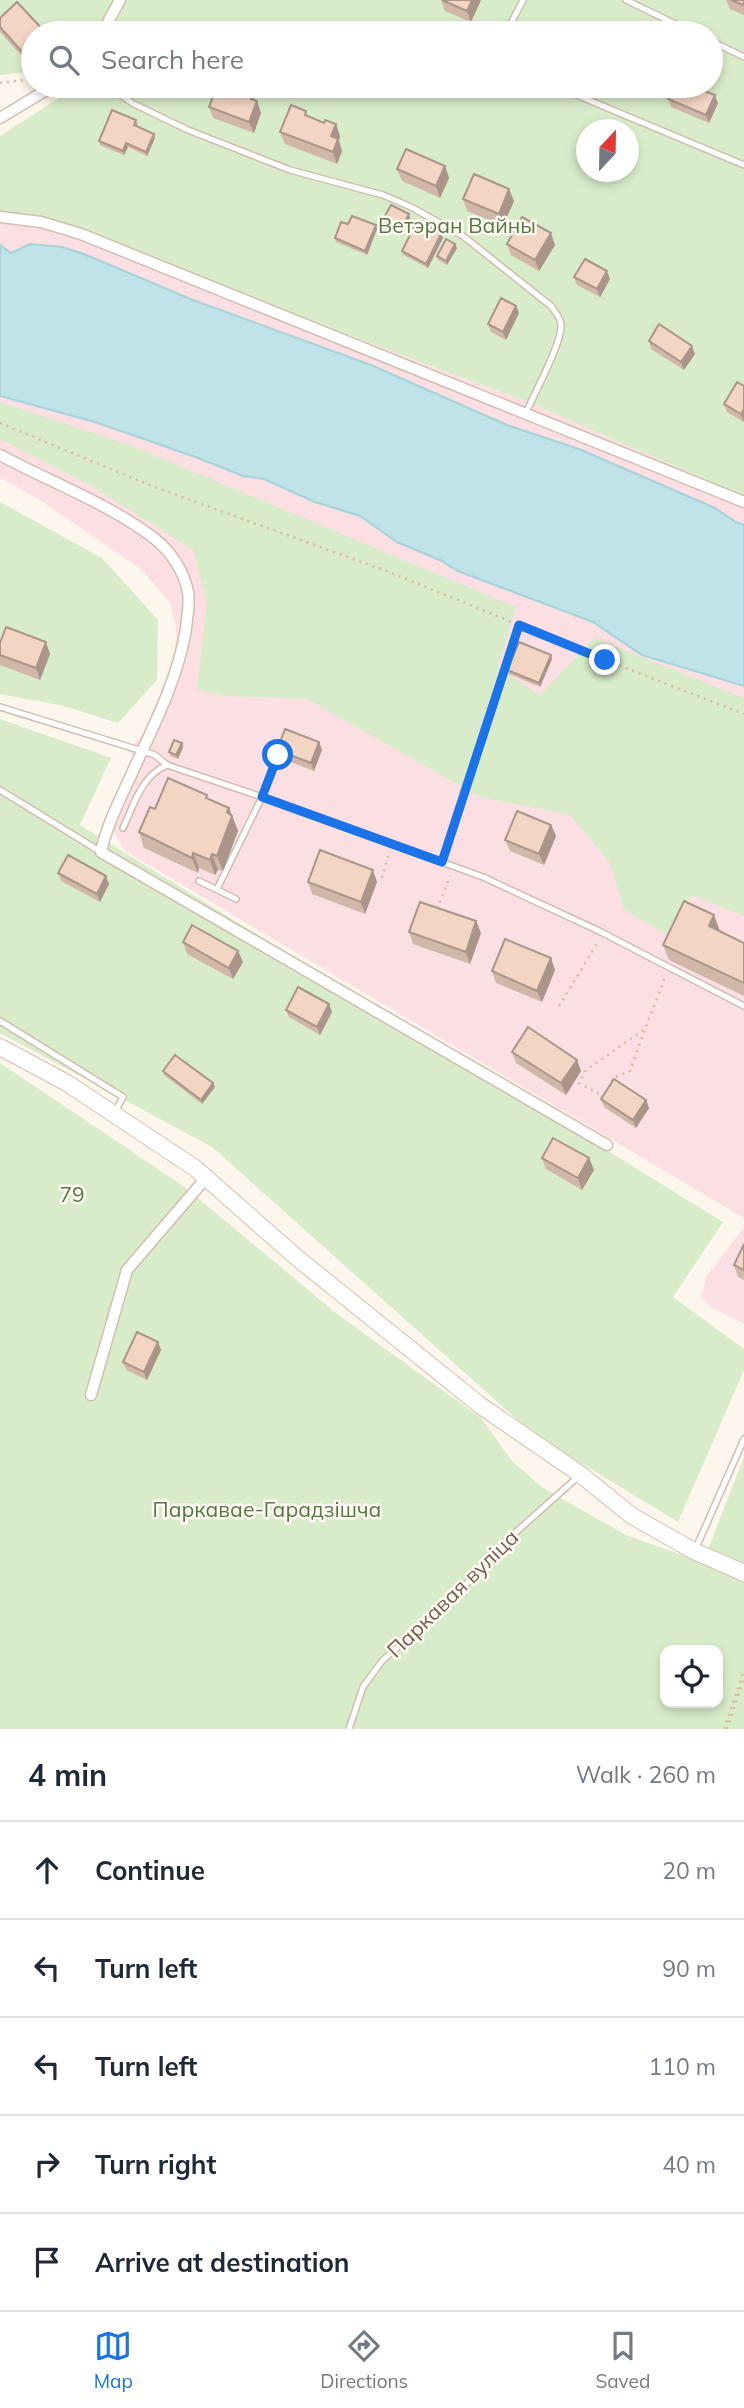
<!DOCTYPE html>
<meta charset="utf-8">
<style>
body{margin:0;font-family:Mulish,sans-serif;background:#f2f2f3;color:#1f2937}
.controls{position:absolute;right:21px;bottom:21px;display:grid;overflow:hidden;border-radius:14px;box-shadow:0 4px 10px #0003}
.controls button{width:63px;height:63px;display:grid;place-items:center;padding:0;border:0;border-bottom:2px solid #e0e1e3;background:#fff;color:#1f2937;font:35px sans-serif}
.compass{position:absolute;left:576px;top:119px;width:63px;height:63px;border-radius:50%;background:#fff;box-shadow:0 4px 10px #0003;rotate:22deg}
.stop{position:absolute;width:21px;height:21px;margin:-16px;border:5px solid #1a73e8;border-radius:50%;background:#fff}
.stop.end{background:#1a73e8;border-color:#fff;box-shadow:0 2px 7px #0008}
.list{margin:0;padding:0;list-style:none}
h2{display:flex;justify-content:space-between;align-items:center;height:91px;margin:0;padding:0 28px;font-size:30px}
h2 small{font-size:23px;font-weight:400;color:#747a83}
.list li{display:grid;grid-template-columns:46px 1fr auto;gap:21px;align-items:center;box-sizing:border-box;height:98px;padding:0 28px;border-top:2px solid #e0e1e3}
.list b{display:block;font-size:26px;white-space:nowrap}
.list em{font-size:23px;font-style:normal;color:#747a83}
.icon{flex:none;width:38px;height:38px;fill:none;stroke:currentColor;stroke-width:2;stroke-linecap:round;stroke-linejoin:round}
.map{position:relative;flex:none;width:744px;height:1729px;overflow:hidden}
.search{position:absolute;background:#fff;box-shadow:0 4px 10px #0003;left:21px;right:21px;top:21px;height:77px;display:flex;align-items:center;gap:18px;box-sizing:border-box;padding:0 24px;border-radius:38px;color:#747a83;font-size:26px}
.sheet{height:581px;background:#fff}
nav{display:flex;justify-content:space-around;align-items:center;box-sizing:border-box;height:98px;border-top:2px solid #e0e1e3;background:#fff;font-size:19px;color:#747a83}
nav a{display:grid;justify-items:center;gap:4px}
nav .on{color:#1a73e8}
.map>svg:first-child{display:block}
.medical{fill:#fbdfe3}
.green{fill:#d8ecc9;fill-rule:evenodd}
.water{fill:#bfe3e8;stroke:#a5d3da;stroke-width:2}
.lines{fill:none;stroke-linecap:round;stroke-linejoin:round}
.lane-casing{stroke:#d1beb0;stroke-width:8}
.street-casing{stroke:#d1beb0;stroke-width:13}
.secondary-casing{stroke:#d6c0b0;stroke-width:18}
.path{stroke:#d9b8a5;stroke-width:2.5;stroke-dasharray:2 5;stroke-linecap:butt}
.lane{stroke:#fff;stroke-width:5}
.street{stroke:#fff;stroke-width:10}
.secondary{stroke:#fff;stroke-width:16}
.wall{fill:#d1b7a8}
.shaded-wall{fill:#aa9588}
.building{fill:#f3d5c3;stroke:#aa9588;stroke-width:2}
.route{stroke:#1a73e8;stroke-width:9}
.labels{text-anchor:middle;stroke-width:5;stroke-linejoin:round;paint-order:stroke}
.park-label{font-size:21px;fill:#537a41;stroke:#fffaf3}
.street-label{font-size:21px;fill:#7a5c4d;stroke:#fffaf3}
</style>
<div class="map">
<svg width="744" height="1729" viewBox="0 0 744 1729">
<rect width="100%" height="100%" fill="#fdf6ec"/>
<!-- medical -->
<g class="medical">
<polygon points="38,219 530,403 744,496 744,1218 125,851 112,829 139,766 129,749 143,734 157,707 175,662 176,626 170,603 142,570 37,498 0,478 0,220"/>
<polygon points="744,1227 744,1324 711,1307 701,1297 707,1276"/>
</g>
<!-- green -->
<g class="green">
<path d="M0 0H744V496L530 403 220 287 59 223 0 220V136L77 86H711V33H33V71L0 75ZM586 130H628V172H586Z"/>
<polygon points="0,402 130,445 516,607 498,667 540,695 594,638 744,698 744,916 692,895 667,935 624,910 610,863 570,815 480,797 307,699 223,696 197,689 207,603 193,550 93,487 0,439"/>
<polygon points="0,502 102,558 158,620 157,680 118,723 64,706 0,694"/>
<polygon points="0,719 111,758 80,825 723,1222 673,1297 744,1349 744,1370 678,1522 532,1433 212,1147 0,1033"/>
<path d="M0 1063 186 1188 337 1314 481 1418 512 1461 543 1488 628 1536 703 1562 744 1457V1729H0ZM665 1650H718V1703H665Z"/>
</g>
<!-- water -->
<polygon class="water" points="30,244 62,247 84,254 193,300 371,365 507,425 579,449 715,508 736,522 744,525 744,686 642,655 593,622 458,571 440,560 397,542 360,516 315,502 264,479 243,476 198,458 95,422 0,396 0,245 11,253"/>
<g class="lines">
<defs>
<g id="lane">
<polyline points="626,0 694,33"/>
<polyline points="506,33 523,0"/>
<polyline points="711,41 744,57"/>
<path d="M109 86 132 103 188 130 290 170 383 195 411 207 463 236 551 306C555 312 561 318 561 325 562 343 534 394 526 413"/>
<polyline points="555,86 744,165"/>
<polyline points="0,707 155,755 167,765 262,797 483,877 599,931 744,1006"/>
<polyline points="0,790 101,852"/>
<path d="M123 828C134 805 141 776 167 765"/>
<polyline points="199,881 236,899"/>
<polyline points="217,889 262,797"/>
<polyline points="0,1021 123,1097 115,1112"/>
<polyline points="696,1548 744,1439"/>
<polyline points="349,1729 363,1687 382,1661 460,1591 507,1540 579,1476"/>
</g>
<g id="street">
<polyline points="102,33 120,0"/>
<polyline points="0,118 53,86"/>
<polyline points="0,217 41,222 81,234 744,502"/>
<path d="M0 455C50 482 110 504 155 539 171 552 184 571 188 592 190 604 187 616 186 629 178 679 153 727 132 773 120 800 107 824 101 852L607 1145"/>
<polyline points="91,1395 127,1270 206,1178"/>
</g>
<polyline id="secondary" points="0,1047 67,1083 195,1168 296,1257 481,1406 580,1474 632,1516 694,1551 744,1573"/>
</defs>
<!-- lane casing -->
<use href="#lane" class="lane-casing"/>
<!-- street casing -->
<use href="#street" class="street-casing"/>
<!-- secondary casing -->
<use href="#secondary" class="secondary-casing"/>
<!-- path -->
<g class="path">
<polyline points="0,83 33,79"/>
<polyline points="0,423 152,486 389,572 605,660 744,714"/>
<polyline points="265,788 278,755"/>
<polyline points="446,852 519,625"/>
<polyline points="382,878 389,853"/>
<polyline points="437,909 450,876"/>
<polyline points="559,1006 598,942"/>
<polyline points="609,1088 613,1078 630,1071 645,1029"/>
<polyline points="605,1097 579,1083 586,1070 645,1029 666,975"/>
<polyline points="724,1729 744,1670"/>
<polyline points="727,1729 744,1678"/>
</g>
<!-- lane -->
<use href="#lane" class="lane"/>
<!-- street -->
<use href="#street" class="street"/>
<!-- secondary -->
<use href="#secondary" class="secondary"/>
</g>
<!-- wall -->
<g class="wall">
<polygon points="441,0 481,0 471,22 445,11"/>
<polygon points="726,0 744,0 744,15 730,9"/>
<polygon points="17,2 27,62 0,32 0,18"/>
<polygon points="231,86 233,92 257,101 261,113 254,133 213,118 209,107"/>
<polygon points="612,86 632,86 629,93"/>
<polygon points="668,99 718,103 709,123 671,107"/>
<polygon points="306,111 308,117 340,136 339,141 342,151 337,164 285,144 280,132"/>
<polygon points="136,120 138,124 137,127 155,138 147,156 128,147 124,155 100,145 99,141"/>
<polygon points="445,166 449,178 440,198 402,181 397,169"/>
<polygon points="463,199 514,201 503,226 467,211"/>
<polygon points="410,218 402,233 384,223 383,219"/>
<polygon points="348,224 377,229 367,255 336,242 335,238"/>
<polygon points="441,234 443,238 428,268 403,255 402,251"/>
<polygon points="507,244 555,245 539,271 511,255"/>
<polygon points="457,248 447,265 438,260 437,256"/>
<polygon points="574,277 610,279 600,297 577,285"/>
<polygon points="516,306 519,313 506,340 491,332 488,324"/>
<polygon points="649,341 695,354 684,370 651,349"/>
<polygon points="737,382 744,422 727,412 724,404"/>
<polygon points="0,643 50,654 40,680 0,665"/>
<polygon points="552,659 540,687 509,674 507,670"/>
<polygon points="319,742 322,750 314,771 280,758 277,750"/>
<polygon points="182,743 183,747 178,759 170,756 169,752"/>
<polygon points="209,800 229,808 238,831 223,871 218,870 215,875 199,868 198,873 144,848 139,832 155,809"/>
<polygon points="551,825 556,836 544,865 510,851 505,840"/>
<polygon points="58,873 109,884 100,902 61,881"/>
<polygon points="308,882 377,882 365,914 312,894"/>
<polygon points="476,921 481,933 470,964 413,944 409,932"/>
<polygon points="719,931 744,943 744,996 669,960 663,945"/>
<polygon points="183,942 243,962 233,979 187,954"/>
<polygon points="555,970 542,1002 496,983 492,971"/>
<polygon points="286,1010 332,1012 320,1035 289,1017"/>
<polygon points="512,1052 577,1060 581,1071 566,1095 516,1063"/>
<polygon points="163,1071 213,1083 215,1087 202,1104 164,1075"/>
<polygon points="601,1099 646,1100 649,1108 636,1128 604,1107"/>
<polygon points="542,1158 589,1158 594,1170 582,1190 546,1169"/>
<polygon points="744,1244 744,1280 738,1277 734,1265"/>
<polygon points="158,1342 161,1350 147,1380 126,1370 123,1362"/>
</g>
<!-- shaded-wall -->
<g class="shaded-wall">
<polygon points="472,0 481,0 471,22 467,11"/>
<polygon points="33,45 33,56 27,62 24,54"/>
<polygon points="626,86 632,86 629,93"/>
<polygon points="715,95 718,103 709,123 706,115"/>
<polygon points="253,96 256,105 257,101 261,113 254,133 249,122"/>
<polygon points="336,124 340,136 339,141 342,151 337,164 333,152 331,136"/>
<polygon points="154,134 155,138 147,156 146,152"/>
<polygon points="126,143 128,147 124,155 123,151"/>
<polygon points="445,166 449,178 440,198 436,186"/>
<polygon points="509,189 514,201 503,226 499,214"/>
<polygon points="409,214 410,218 402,233 401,229"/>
<polygon points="376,225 377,229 367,255 365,251"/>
<polygon points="551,233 555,245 539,271 535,260"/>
<polygon points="441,234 443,238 428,268 426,264"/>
<polygon points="455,244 457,248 447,265 446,261"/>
<polygon points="607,271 610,279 600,297 597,289"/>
<polygon points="516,306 519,313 506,340 503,332"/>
<polygon points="692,346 695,354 684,370 681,362"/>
<polygon points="744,409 744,422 741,414"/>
<polygon points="46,642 50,654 40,680 36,668"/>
<polygon points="551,655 552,659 540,687 539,683"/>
<polygon points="319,742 322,750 314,771 311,763"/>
<polygon points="182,743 183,747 178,759 176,755"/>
<polygon points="229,808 238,831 223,871 217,856 227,812"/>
<polygon points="551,825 556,836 544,865 539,854"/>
<polygon points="193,853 199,868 198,873 192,858"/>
<polygon points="212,854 218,870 215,875 210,860"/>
<polygon points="373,870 377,882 365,914 361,902"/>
<polygon points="106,876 109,884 100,902 97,894"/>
<polygon points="714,915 720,931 709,926"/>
<polygon points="476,921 481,933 470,964 466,952"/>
<polygon points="238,951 243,962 233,979 229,968"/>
<polygon points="551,958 555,970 542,1002 537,991"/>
<polygon points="329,1004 332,1012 320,1035 317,1027"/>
<polygon points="577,1060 581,1071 566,1095 561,1083"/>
<polygon points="213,1083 215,1087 202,1104 201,1100"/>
<polygon points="646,1100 649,1108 636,1128 633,1120"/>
<polygon points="589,1158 594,1170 582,1190 578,1178"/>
<polygon points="158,1342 161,1350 147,1380 144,1372"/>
</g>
<!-- building -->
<g class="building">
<polygon points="442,0 472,0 467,11"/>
<polygon points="731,0 744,0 744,5"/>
<polygon points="17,2 46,33 33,33 33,45 24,54 0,27 0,18"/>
<polygon points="217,86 230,86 229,91 245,96 246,94 253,96 251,99 257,101 249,122 209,107"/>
<polygon points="674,86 692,86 715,95 706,115 668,99"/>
<polygon points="291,105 306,111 305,115 324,123 325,120 336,124 331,136 338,139 333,152 280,132"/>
<polygon points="112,110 136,120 134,125 154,134 146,152 126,143 123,151 99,141"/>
<polygon points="406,149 445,166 436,186 397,169"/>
<polygon points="474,174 509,189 499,214 463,199"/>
<polygon points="391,205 409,214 401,229 383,219"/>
<polygon points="352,216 376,225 365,251 335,238 341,222 348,224"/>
<polygon points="522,217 551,233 535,260 507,244"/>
<polygon points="417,221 441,234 426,264 402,251"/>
<polygon points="446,239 455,244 446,261 437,256"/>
<polygon points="585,259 607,271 597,289 574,277"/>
<polygon points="501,298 516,306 503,332 488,324"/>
<polygon points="659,324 692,346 681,362 649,341"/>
<polygon points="737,382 744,386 744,409 741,414 724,404"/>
<polygon points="6,627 46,642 36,668 0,655 0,643"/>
<polygon points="519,642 551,655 539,683 507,670"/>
<polygon points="285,729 319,742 311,763 277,750"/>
<polygon points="174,740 182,743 176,755 169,752"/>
<polygon points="168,778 207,795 206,798 229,808 227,812 232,816 217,856 212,854 210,860 193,853 192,858 139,832 150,807 155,809"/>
<polygon points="517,811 551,825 539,854 505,840"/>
<polygon points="320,850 373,870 361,902 308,882"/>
<polygon points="68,855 106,876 97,894 58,873"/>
<polygon points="684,901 714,915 709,926 744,943 744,983 663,945"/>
<polygon points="420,902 476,921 466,952 409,932"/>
<polygon points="192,925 238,951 229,968 183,942"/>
<polygon points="505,939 551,958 537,991 492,971"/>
<polygon points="298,987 329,1004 317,1027 286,1010"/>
<polygon points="528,1027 577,1060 561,1083 512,1052"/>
<polygon points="175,1055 213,1083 201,1100 163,1071"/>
<polygon points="614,1079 646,1100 633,1120 601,1099"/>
<polygon points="553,1138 589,1158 578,1178 542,1158"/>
<polygon points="744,1244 744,1270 734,1265"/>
<polygon points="137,1332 158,1342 144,1372 123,1362"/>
</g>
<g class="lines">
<!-- route -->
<polyline class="route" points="278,755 262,797 442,862 519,625 605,660"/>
</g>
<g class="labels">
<!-- park labels -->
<g class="park-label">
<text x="457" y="233">Ветэран Вайны</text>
<text x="72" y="1202">79</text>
<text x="267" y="1517">Паркавае-Гарадзішча</text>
</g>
<!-- street labels -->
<g class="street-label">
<text transform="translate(453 1594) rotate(-44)" y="7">Паркавая вуліца</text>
</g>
</g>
</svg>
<div class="controls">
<button><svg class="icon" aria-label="locate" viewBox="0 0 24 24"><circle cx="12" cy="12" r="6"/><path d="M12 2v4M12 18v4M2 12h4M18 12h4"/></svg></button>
</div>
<svg class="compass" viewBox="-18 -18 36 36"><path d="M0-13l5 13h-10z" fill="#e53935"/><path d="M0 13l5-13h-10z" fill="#747a83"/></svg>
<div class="stop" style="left:278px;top:755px"></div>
<div class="stop end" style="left:605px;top:660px"></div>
<div class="search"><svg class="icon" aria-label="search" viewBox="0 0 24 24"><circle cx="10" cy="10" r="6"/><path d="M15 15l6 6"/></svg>Search here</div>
</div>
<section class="sheet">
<h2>4 min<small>Walk · 260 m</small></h2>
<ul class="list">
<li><svg class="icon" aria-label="ahead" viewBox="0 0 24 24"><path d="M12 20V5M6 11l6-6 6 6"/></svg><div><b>Continue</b></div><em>20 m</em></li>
<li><svg class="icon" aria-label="left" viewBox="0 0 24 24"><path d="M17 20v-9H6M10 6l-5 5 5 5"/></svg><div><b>Turn left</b></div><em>90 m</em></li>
<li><svg class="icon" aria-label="left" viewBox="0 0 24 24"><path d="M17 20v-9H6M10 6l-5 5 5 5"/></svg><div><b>Turn left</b></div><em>110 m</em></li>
<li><svg class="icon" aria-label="right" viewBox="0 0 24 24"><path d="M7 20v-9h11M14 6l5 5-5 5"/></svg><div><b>Turn right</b></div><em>40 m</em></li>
<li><svg class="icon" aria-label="arrive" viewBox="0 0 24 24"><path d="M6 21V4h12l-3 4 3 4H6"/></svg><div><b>Arrive at destination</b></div></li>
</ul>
</section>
<nav>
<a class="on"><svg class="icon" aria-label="map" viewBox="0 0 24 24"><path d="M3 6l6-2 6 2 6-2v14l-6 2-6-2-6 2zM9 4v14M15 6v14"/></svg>Map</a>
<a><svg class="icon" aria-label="directions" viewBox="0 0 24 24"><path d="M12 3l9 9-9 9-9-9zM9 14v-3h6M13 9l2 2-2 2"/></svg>Directions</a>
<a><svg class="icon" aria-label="saved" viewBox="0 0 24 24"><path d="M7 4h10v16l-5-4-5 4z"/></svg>Saved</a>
</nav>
